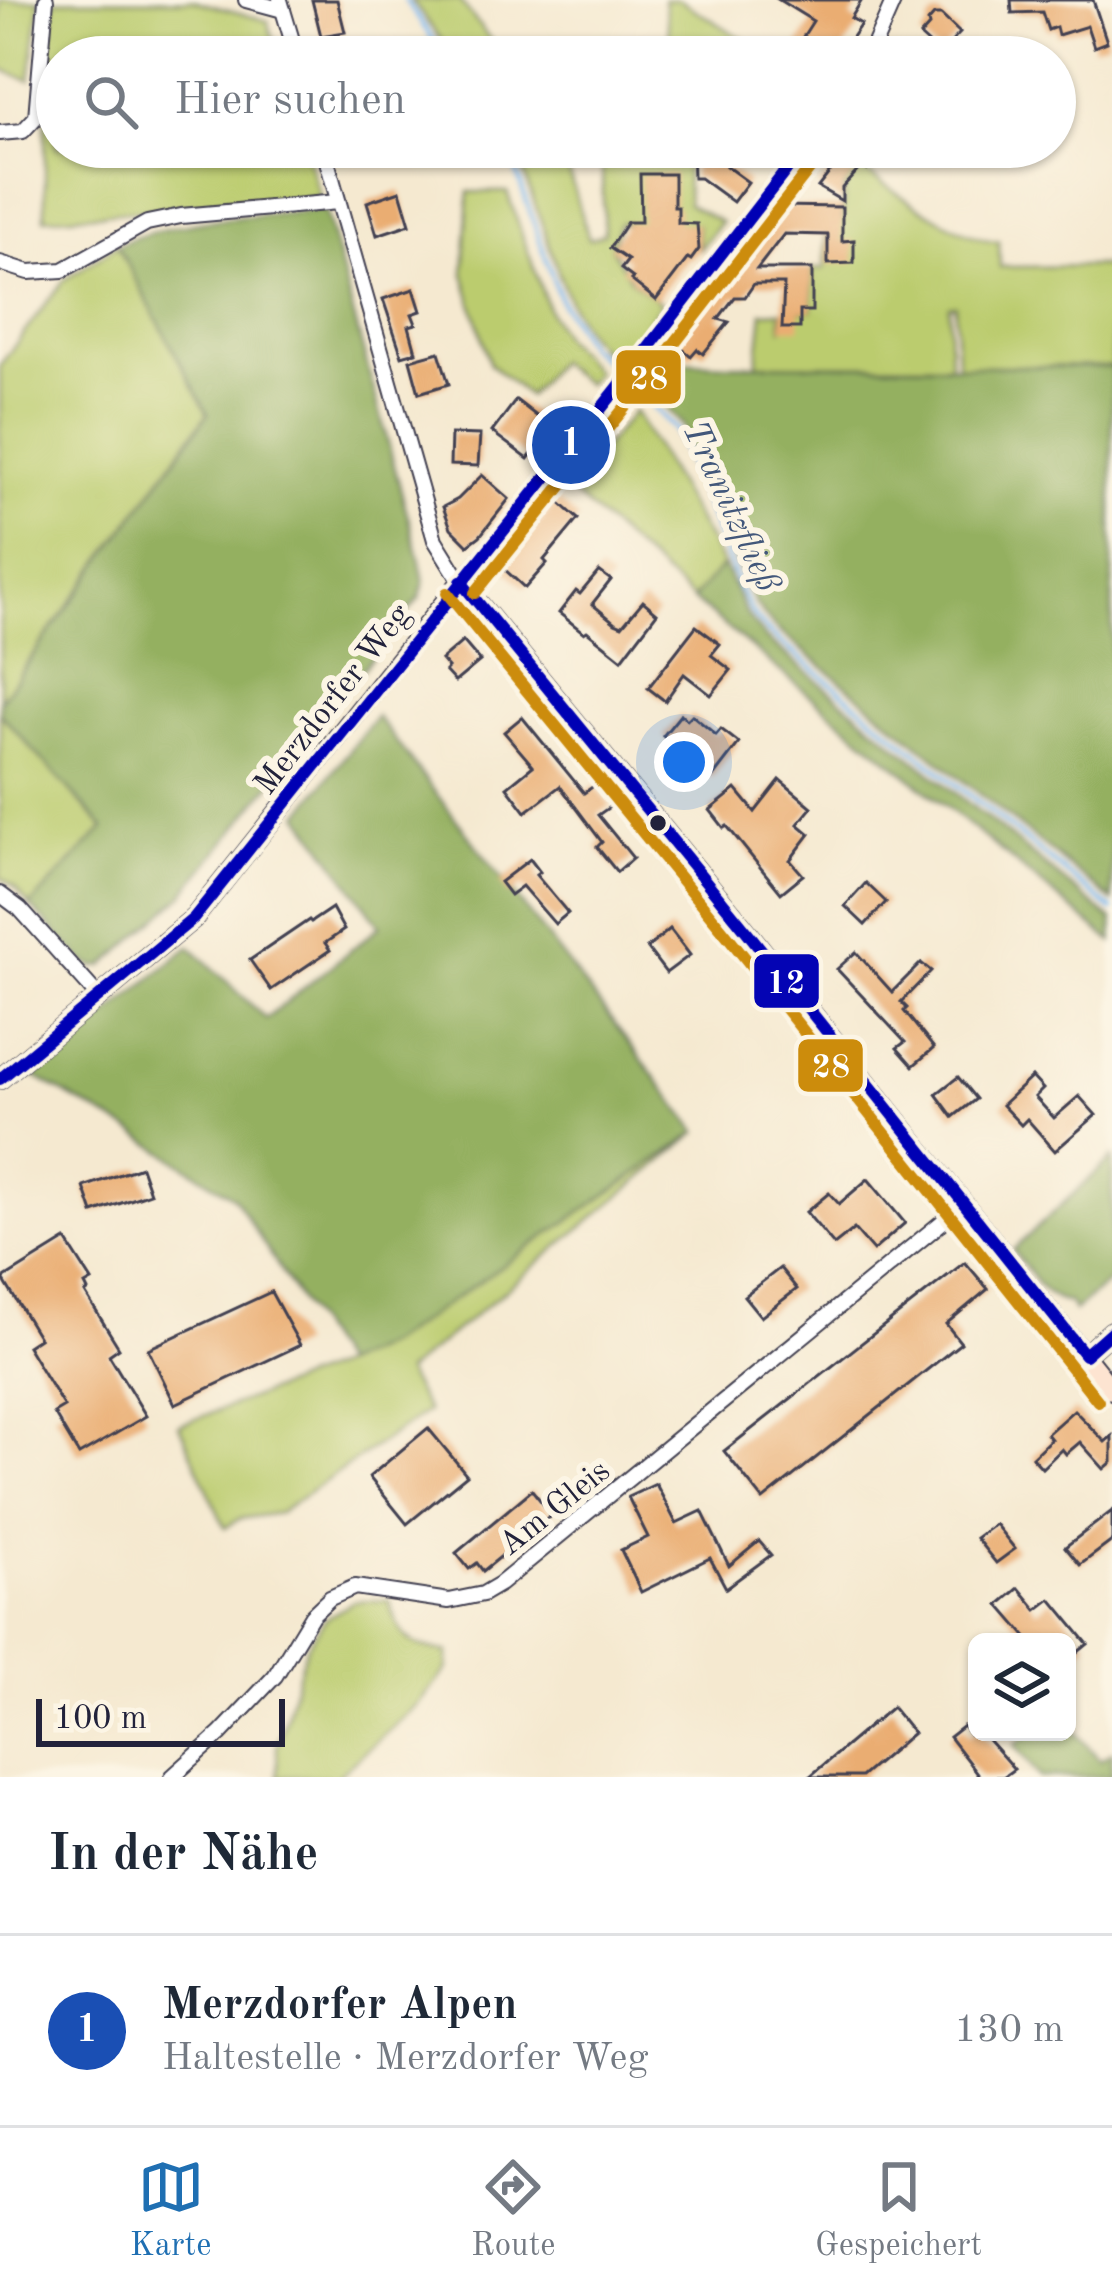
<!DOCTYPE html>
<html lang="de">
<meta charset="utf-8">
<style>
body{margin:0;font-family:"Old Standard TT",serif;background:#f2f2f3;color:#1f2937}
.controls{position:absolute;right:36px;bottom:36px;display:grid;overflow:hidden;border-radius:18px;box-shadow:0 3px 9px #0004}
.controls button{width:108px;height:108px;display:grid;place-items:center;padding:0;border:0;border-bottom:3px solid #e0e1e3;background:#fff;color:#1f2937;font:60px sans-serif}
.scale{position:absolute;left:36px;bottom:30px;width:249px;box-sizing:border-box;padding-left:12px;border:6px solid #22223b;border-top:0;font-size:33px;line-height:42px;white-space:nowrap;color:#22223b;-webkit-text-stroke:9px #fcf5e5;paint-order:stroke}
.you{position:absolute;left:684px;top:762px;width:42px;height:42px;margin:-30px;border:9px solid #fff;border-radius:50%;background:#1a73e8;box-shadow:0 0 0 18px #1a73e833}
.badge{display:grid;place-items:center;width:78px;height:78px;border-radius:50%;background:#1f6fb2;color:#fff;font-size:39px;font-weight:700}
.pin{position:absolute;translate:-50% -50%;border:6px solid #fff;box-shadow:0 3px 12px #0006}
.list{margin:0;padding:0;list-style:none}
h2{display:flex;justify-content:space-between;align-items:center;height:156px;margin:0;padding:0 48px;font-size:51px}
h2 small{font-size:39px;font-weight:400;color:#747a83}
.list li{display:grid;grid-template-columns:78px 1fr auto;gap:36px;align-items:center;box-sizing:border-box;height:192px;padding:0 48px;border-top:3px solid #e0e1e3}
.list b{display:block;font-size:45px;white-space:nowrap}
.list p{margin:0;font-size:39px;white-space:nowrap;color:#747a83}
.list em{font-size:39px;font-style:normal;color:#747a83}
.icon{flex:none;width:66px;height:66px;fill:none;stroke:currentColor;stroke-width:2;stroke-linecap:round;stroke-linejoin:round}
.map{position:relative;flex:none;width:1112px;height:1777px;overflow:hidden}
.search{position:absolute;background:#fff;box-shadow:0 3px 9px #0004;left:36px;right:36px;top:36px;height:132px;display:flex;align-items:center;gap:30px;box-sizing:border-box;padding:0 42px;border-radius:66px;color:#747a83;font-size:45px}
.sheet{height:348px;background:#fff}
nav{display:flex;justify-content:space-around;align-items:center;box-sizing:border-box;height:168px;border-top:3px solid #e0e1e3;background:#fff;font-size:33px;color:#747a83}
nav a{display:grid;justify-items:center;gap:6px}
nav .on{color:#1f6fb2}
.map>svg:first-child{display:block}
.green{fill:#bbcc6e;stroke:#6e7754;stroke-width:3}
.forest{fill:#94b061;stroke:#5b694e;stroke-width:3}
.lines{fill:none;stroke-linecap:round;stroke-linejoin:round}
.stream{stroke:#7cb9ef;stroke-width:4.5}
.building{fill:#eaad72}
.street-casing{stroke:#424051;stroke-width:18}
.secondary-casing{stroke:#424051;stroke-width:22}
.street{stroke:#fff;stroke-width:14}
.secondary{stroke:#fde4d1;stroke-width:18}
.bus-1-casing{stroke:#fcf5e5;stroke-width:21}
.bus-2-casing{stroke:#fcf5e5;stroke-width:21}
.bus-1{stroke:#0404b4;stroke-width:12}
.bus-2{stroke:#cc8c0c;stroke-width:12}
.bus-dot{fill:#22223b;stroke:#fcf5e5;stroke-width:4.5}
.labels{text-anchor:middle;stroke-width:12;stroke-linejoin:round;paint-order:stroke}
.street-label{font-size:33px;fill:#22223b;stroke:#fcf5e5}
.water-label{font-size:36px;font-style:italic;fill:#42577a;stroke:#fcf5e5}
.line-badge{stroke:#fcf5e5;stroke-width:4.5}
.badge-label{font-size:33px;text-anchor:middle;font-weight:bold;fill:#fff}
</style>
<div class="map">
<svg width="1112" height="1777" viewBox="0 0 1112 1777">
<rect width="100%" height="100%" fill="#fcf5e5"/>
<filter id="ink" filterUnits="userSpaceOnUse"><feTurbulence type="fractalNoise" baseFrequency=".00833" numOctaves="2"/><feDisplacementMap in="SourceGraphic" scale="24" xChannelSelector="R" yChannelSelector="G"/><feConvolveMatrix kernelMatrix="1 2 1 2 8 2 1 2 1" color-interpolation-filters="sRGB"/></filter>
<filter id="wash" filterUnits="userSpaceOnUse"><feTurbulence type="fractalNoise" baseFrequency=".004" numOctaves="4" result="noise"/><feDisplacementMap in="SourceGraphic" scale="48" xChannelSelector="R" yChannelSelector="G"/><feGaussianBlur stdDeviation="2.7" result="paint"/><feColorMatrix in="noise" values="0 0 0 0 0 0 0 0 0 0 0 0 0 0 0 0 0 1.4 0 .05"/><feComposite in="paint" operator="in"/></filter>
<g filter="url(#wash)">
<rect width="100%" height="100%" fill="#f5e9d0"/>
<!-- green -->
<g class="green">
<polygon points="0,0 40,0 30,80 0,69"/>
<polygon points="54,0 192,0 268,21 278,57 57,57 57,147 304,147 320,197 45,218 45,131"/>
<polygon points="411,0 459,0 504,57 453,57"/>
<polygon points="664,0 679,0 760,49 755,57 672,57"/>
<path d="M513 147H561L589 239 604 234 602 161 685 160 688 204 721 222 700 249 697 225 619 223 611 248 631 280 661 303 620 364C574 335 563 285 546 236 536 206 525 176 513 147Z"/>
<path d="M815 147H830C862 169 964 244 999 241L1000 267 1112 266V367L957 368 955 305 949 306 950 365H757L763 312 781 311 782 328 800 311 812 310V269L825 268 826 221 842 220 845 185 853 175 796 172Z"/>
<polygon points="469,192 507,192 549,311 562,336 596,372 586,384 556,361 528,396 490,364 464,274"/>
<polygon points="117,245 208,413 0,701 0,365 64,280"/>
<polygon points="634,411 723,565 692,599 569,490"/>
<polygon points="0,713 104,828 30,906 14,887 0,877"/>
<polygon points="698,1132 405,1372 427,1411 279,1513 239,1519 225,1528 179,1425 341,1365 388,1344"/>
<path d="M389 1600C400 1637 408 1648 448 1652V1668L421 1702 336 1777H278L277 1747 306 1647 325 1619 354 1601Z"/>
</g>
<!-- forest -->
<g class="forest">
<path d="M325 210 420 561 424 582 420 597 183 895 104 966 93 967 84 961 30 906 104 828 0 713V701L208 414 117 245C182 216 255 217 325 210Z"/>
<polygon points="657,353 675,361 724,364 1112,367 1112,901 774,627 756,605 745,583 682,424 638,377"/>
<polygon points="723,565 747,615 765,638 1112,920 1112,942 692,599"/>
<polygon points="376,716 698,1132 388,1344 341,1365 234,1197 136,1134 34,1076 190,946 266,1019 380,926 300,814"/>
<path d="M1112 1158V1279L1074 1311 1069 1302C1045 1303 1027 1268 1013 1250Z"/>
<polygon points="1067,1722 1100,1760 1112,1752 1112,1777 1040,1777 1015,1745 1031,1732 1067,1732"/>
</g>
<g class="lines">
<!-- stream -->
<g class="stream">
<polyline points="405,0 445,57"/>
<polyline points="506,147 514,165 561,302 588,346 621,375"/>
<polyline points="630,382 676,430 739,588 752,613 769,633 1112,910"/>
</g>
</g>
<g id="blocks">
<!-- building -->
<g class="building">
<polygon points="312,0 337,0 345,32 321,36"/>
<polygon points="779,0 862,0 851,18 861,24 838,57 790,57 813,21"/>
<polygon points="1011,0 1093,0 1107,42 1094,47 1087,26 1058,35 1056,27 1048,30 1042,12 1012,13"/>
<polygon points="934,15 941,15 960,33 940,54 920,36 929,26 928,22"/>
<polygon points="692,147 737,147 726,166 748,182 733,202 700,178 693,178"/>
<polygon points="853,147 884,147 867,170 862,166 842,188 842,201 818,187 837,163 840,165"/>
<polygon points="640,174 674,174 674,207 678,207 678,223 697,224 699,249 691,260 688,258 656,300 631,280 633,278 621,269 628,260 610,248 627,222 641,222"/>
<polygon points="400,191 410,224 377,235 367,202"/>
<polygon points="778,206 842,207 842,241 854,240 854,263 828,264 828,235 784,234 757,269 812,269 812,311 800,311 800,328 782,328 784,284 754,284 745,297 735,297 718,319 729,322 703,354 697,349 691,356 671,340 756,234 758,236 778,213"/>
<polygon points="414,289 421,311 412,314 416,324 409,326 416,352 402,356 383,299"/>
<polygon points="439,352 449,384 419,393 410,360"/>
<polygon points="516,400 552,428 528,459 492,432"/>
<polygon points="451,434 480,435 478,466 450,465"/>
<polygon points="482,475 509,499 480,536 468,545 451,528 443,507 458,499"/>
<polygon points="558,501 578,519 544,560 547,563 525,588 502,567"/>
<polygon points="599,571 611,580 592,604 615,623 622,626 643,601 657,613 622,659 587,631 584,633 559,613 576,591 580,594"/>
<polygon points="696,626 720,644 711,655 731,670 711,695 684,674 665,701 648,688"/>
<polygon points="463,641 480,661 455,682 445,671 448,668 441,660"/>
<polygon points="681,714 687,720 692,715 716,735 721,729 739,743 712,778 663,736"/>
<polygon points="522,717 584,793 595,785 611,806 598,815 633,858 617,872 597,847 602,842 560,786 526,812 507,787 533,766 504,732"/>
<polygon points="780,780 812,807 798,824 810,834 790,860 803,875 781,893 727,826 724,828 710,810 736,789 755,812"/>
<polygon points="530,859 540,872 536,875 568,913 555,924 522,886 510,895 500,882"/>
<polygon points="866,883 886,902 865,925 845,906"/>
<polygon points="332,908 344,930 325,943 330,950 271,990 250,960 309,920 311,922"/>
<polygon points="670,929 690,955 666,973 647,948"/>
<polygon points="856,952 892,992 921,963 931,971 901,1002 907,1008 904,1011 934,1048 913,1066 897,1048 905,1042 837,969"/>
<polygon points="958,1077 976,1099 953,1117 936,1094"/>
<polygon points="1032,1077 1043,1089 1035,1097 1054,1118 1079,1096 1096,1115 1055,1151 1027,1119 1021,1125 1002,1105"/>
<polygon points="141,1167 150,1193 93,1213 84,1187"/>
<polygon points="868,1179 905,1223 873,1251 854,1229 834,1245 806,1212 829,1193 839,1204"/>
<polygon points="66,1240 92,1281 85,1285 88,1291 85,1293 119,1348 109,1355 146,1416 79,1455 54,1413 64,1407 27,1346 39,1338 3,1279"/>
<polygon points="965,1262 988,1289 946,1324 961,1343 763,1500 724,1451"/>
<polygon points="780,1268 797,1289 761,1317 744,1296"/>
<polygon points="271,1292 300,1345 175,1404 148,1349"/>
<polygon points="1074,1410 1105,1442 1112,1436 1112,1462 1104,1469 1080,1442 1066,1454 1062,1449 1042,1468 1032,1457 1051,1439 1047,1434"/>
<polygon points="428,1428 467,1475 407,1524 369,1477"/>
<polygon points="656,1484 676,1523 702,1511 729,1566 759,1541 771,1555 726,1588 710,1558 641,1592 621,1550 648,1537 628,1497"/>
<polygon points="532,1490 552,1515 483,1571 477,1563 469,1569 456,1553"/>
<polygon points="1112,1511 1112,1541 1080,1565 1065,1547"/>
<polygon points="995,1524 1015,1549 996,1563 976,1538"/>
<polygon points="1019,1588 1037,1610 1051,1599 1088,1644 1067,1661 1067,1642 1031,1642 999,1605"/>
<polygon points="892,1707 913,1733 861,1777 809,1777"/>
<polygon points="963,1726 970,1735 977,1730 981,1732 1014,1769 1003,1777 980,1777 949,1737"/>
</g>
</g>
</g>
<g filter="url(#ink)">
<use href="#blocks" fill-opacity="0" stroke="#424051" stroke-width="3"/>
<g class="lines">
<defs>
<g id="street">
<polyline points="246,0 283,10"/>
<polyline points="280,0 297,57"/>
<polyline points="869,57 894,0"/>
<polyline points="0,133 23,131 36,117 46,0"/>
<polyline points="323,147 435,540 461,582 616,390 804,147"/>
<polyline points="0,263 29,272 63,270 147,223 181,216 338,202"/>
<polyline points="0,894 20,909 99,997"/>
<polyline points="172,1777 220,1734 275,1676 312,1615 330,1598 355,1587 449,1601 483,1594 500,1584 963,1205"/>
</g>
<g id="secondary">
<polyline points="0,1079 194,918 461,582 744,928 1112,1390"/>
<polyline points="1085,1355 1112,1331"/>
</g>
</defs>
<!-- street casing -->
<use href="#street" class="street-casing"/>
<!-- secondary casing -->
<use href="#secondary" class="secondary-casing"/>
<!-- street -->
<use href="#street" class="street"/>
<!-- secondary -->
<use href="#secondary" class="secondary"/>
<defs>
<g id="bus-1">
<polyline points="461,582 744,928 1085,1355 1112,1331"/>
<polyline points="0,1079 194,918 616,390 804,147"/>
</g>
<g id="bus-2">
<polyline points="447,593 730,939 1098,1401"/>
<polyline points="475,593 630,401 818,158"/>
</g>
</defs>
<!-- bus-1 casing -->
<use href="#bus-1" class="bus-1-casing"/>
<!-- bus-2 casing -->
<use href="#bus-2" class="bus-2-casing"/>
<!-- bus-1 -->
<use href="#bus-1" class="bus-1"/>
<!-- bus-2 -->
<use href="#bus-2" class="bus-2"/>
</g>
</g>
<!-- markers -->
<circle class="bus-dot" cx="658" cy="823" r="10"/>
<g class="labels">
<!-- street labels -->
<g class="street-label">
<text transform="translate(331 698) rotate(-52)" y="12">Merzdorfer Weg</text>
<text transform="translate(553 1506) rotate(-39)" y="12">Am Gleis</text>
</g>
<!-- water labels -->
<g class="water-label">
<text transform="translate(733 505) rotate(65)" y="13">Tranitzfließ</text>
</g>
</g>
<g class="line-badge">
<rect x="614" y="348" width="69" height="58" rx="12" fill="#cc8c0c"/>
<rect x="752" y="952" width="69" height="58" rx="12" fill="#0404b4"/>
<rect x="796" y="1037" width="69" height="57" rx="12" fill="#cc8c0c"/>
</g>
<g class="badge-label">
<text x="649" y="389">28</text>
<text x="786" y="993">12</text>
<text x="831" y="1077">28</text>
</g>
</svg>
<div class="controls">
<button><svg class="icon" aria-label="layers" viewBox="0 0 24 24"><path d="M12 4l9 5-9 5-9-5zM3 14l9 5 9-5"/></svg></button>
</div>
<div class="scale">100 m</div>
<div class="you"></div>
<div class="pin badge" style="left:571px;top:445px;background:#1a4fb4">1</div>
<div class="search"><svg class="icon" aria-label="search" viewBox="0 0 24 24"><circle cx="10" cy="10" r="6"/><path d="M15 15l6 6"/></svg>Hier suchen</div>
</div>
<section class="sheet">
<h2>In der Nähe<small></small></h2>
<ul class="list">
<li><span class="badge" style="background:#1a4fb4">1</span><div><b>Merzdorfer Alpen</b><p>Haltestelle · Merzdorfer Weg</p></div><em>130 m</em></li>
</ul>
</section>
<nav>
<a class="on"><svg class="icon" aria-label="map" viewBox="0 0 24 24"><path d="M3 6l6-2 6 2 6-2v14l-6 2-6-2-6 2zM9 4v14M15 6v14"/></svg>Karte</a>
<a><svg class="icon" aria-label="directions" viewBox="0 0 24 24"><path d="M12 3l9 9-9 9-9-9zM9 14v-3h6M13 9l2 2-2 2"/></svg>Route</a>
<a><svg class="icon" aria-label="saved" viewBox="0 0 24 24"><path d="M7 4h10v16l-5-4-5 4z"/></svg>Gespeichert</a>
</nav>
